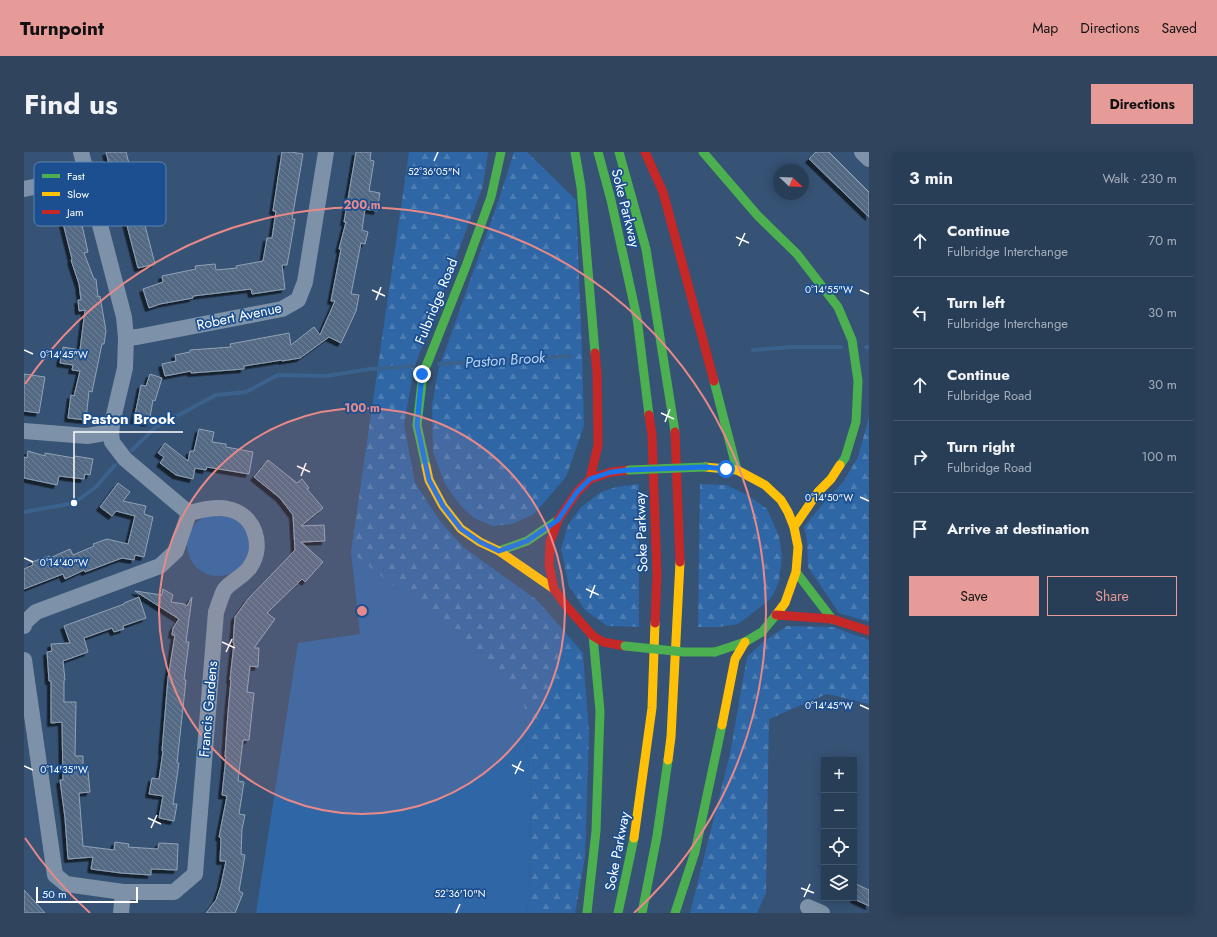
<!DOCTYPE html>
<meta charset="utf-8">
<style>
body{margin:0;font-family:Jost,sans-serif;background:#30455d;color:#f1f3f6}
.controls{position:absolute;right:12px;bottom:12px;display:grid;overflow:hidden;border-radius:0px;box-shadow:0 2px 10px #0003}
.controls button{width:36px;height:36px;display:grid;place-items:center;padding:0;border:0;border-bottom:1px solid #44576d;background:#283e57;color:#f1f3f6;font:20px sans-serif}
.compass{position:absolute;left:749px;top:12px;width:36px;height:36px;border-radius:50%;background:#283e57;box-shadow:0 2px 10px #0003;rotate:113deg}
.scale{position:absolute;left:12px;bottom:10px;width:102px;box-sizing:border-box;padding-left:4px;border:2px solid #fff;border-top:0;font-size:11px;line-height:14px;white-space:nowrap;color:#fff;-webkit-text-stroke:3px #1b4f8f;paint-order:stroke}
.stop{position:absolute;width:12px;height:12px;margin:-9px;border:3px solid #1a73e8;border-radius:50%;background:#fff}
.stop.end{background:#1a73e8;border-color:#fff;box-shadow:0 1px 4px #0008}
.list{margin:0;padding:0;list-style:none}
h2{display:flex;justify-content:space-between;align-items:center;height:52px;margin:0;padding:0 16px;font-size:17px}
h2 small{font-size:13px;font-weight:400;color:#a5aeba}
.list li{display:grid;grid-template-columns:26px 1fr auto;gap:12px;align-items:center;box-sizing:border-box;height:72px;padding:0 16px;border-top:1px solid #44576d}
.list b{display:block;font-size:15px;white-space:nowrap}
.list p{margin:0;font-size:13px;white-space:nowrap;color:#a5aeba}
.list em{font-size:13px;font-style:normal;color:#a5aeba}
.actions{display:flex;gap:8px;padding:12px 16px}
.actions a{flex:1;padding:9px 0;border:1px solid #e69b98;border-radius:0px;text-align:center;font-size:14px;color:#e69b98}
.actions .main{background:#e69b98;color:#111}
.icon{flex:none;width:22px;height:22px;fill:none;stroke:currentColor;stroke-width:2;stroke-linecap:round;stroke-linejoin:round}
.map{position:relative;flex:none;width:845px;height:761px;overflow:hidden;border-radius:0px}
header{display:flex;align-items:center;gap:24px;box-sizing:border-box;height:56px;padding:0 20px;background:#e69b98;color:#111}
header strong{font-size:19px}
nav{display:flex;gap:22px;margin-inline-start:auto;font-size:14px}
.intro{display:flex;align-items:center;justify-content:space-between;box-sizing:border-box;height:96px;padding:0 24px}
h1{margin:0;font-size:28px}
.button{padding:10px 18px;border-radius:0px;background:#e69b98;color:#111;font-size:14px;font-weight:700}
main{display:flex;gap:24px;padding:0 24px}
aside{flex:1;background:#283e57;border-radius:0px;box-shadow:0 2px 10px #0003}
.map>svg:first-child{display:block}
.grass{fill:#2f66a5}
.forest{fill:url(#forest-firs)}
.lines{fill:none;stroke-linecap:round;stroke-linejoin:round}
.stream{stroke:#3b618d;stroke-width:4}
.building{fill:url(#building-back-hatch);stroke:#92a2b6;filter:url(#shadow)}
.street{stroke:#7d92a8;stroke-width:16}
.fast{stroke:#4caf50;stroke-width:9}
.slow{stroke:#ffc107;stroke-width:9}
.jam{stroke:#c62828;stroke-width:9}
.fast-bridge{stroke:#4caf50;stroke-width:9}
.route{stroke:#1a73e8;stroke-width:5}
.ticks{fill:none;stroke:#fff;stroke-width:1.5}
.ring{fill:none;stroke:#e88989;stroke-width:2}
.labels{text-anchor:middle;stroke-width:3.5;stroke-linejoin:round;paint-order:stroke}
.street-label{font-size:14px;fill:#fff;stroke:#1b4f8f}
.water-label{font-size:15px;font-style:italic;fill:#b5d3f5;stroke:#1b4f8f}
.key{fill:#1b4f8f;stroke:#5f84b1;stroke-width:1}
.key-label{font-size:11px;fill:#fff}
.ticks-label{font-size:10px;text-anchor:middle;fill:#fff;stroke:#1b4f8f;stroke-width:3.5;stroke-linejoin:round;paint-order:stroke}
.centre{fill:#e88989;stroke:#1b4f8f;stroke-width:2}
.ring-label{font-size:12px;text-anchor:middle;font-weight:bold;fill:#e88989;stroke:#1b4f8f;stroke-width:3.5;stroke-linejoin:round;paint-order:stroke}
.leader{fill:none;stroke:#fff;stroke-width:1.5}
.callout-dot{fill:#fff;stroke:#1b4f8f;stroke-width:1.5}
.callout-label{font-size:15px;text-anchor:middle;font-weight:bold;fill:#fff;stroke:#1b4f8f;stroke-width:3.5;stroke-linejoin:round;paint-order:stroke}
</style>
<header>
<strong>Turnpoint</strong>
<nav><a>Map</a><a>Directions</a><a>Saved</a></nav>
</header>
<div class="intro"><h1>Find us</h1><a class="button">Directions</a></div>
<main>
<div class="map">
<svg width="845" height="761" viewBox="0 0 845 761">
<defs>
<pattern id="forest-firs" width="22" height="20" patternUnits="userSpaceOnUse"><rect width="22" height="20" fill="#2f66a5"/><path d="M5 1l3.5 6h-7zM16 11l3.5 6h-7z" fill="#4e7db2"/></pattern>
<pattern id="building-back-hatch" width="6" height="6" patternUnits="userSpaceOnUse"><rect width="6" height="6" fill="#526984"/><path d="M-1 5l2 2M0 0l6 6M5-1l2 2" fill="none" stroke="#6c8096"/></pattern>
<filter id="shadow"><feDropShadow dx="-3.5" dy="3.5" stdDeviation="0" flood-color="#0009"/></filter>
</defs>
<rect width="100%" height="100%" fill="#365274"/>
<!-- grass -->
<g class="grass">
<circle cx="194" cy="393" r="31"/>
<polygon points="327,400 476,519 500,550 507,646 505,747 502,761 232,761 274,491 336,482"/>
</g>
<!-- forest -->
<g class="forest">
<polygon points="385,0 464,0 459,34 390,216 380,273 391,331 416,369 439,395 513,448 559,501 565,581 561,705 551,761 502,761 505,747 507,646 500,550 476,519 327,400"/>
<polygon points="490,0 503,0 552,48 558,199 560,274 542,325 510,362 488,372 469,374 450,366 437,354 421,332 409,300 408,254 414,219 475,47"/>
<polygon points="845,265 845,470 815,461 784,415 783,388 780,375 801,349 819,330 834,305"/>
<polygon points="615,332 615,475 583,474 561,458 545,434 537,397 544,373 557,355 577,340 592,335"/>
<polygon points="676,332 702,333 722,342 743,357 755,384 758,405 755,429 749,443 743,450 714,472 694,475 674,475"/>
<polygon points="763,474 809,475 845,488 845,552 803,542 745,567 742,741 733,761 666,761 706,602 723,505 740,489"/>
</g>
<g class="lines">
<!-- stream -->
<g class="stream">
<polyline points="842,195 845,195"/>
<polyline points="729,198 768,195 817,195"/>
<polyline points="415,212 547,204"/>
<polyline points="108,298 132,275 192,243 222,240 254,223 302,224 346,217 389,214"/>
<polyline points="0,360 50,351 72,335 91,313"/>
</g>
</g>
<!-- building -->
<g class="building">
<polygon points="82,0 102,0 131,112 114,116 87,12 85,12"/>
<polygon points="258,0 267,0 279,2 268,67 271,67 268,85 263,113 258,113 261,137 228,142 227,137 169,144 169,146 136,152 125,156 119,137 139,130 138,124 172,117 171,114 191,112 192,118 213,116 212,114 239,109 243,86 248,86 252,59 249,59"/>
<polygon points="332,0 347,0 346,8 350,9 345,39 356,41 353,59 341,57 338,78 344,80 341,92 337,91 327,142 335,143 332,159 317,191 305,185 276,206 258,209 258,208 220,214 220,217 167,221 167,219 141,224 138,212 152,209 151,203 166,200 166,198 207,195 206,192 265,181 267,193 290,175 296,183 311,149 307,149 317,97 315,97 322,70 320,70"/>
<polygon points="792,0 805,0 845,40 845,65 785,7"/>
<polygon points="49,45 54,64 56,64 64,100 60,101 70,127 72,127 74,145 76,144 82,179 80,192 78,192 68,240 65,239 62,268 44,266 47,243 50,244 56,219 48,218 49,213 36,211 39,195 56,198 61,158 55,159 54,148 57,148 55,132 47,108 48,107 37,63 35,64 31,50"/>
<polygon points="0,222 21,225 15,261 0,259"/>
<polygon points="126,222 138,226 131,249 129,248 125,271 110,268 117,233 122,234"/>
<polygon points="175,277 190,280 188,290 202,292 202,295 229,300 225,322 183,315 182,318 171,316 169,327 152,323 136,311 140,305 134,301 141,291 164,309 166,299 170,299"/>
<polygon points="4,299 21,304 21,301 50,306 51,304 69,307 66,323 61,322 60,327 35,324 33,333 0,326 0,305 3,306"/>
<polygon points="244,308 273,331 278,327 285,336 283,337 299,356 277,374 300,373 301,389 277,390 299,410 281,430 278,427 243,461 251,467 230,496 235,496 234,515 226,514 223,540 230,541 225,588 219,588 214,629 220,630 215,662 221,663 218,677 217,702 221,703 215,739 219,741 211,761 182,761 192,748 197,733 202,709 196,709 197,686 195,685 203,644 198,643 202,605 201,605 204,560 207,528 206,528 210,491 209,491 211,465 224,447 271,398 269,363 256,346 230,325"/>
<polygon points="94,331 106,340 99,349 122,354 120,362 129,365 120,405 111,403 110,408 98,406 61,420 60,418 41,427 39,422 0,437 0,417 9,413 8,410 25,404 26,406 46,397 49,403 70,394 69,392 83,387 104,392 111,364 92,359 88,364 76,355"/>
<polygon points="139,437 149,443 147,450 160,452 163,454 168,445 162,490 165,490 160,528 162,528 153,611 155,611 149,652 153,652 150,669 135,666 139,644 125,642 128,626 135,627 139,599 138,599 144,526 151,483 148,483 149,476 155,467 111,439 138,443"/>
<polygon points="115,445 122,466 99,474 100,477 90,480 88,476 60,486 64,500 39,509 41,528 40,528 40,550 52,550 51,604 59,604 59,620 64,619 66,640 55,641 59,694 90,698 91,690 105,692 104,695 134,697 135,691 154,692 153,718 127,717 127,723 97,721 67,717 69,705 44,707 41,666 36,628 39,628 38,570 27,571 27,529 25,529 23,500 28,499 27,492 46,491 40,474 100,452 100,451"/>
<polygon points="830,731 845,738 845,754 830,747"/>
<polygon points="0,738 21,761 0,761"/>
</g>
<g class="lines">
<!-- street -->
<g class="street">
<polyline points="57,0 100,165 102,186 101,216 89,267 87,280 88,290 101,307 165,361"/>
<polyline points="838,0 845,7"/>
<polyline points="0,37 64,24"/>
<polyline points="102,186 113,185 258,157 274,148 281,130 302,0"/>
<polyline points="0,279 63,284 87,280"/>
<polyline points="0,474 0,471 12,460 136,414 152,399 165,361"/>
<path d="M0 508 31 723 42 732 99 740H150L171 722 192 460C195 453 197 443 201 437 208 429 220 424 226 415 241 393 230 362 204 357 192 354 177 358 165 361"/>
<polyline points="784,755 798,761"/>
<polyline points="97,761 99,740"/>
</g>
<!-- fast -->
<g class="fast">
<polyline points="551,0 557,35 571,201"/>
<polyline points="574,0 587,48 613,166 625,263"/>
<polyline points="595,0 622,97 651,280"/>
<polyline points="679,0 734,64 773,102 814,155 828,188 834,229 832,270 821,306 816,313"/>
<polyline points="690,229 713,318"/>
<polyline points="402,314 393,273 399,222 442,114 467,45 477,0"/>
<polyline points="475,399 503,389 534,368"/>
<polyline points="772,420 808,467"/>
<polyline points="691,500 721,490 738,480 752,463"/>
<polyline points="563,761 572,679 576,559 569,484"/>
<polyline points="594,761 610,686"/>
<polyline points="618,761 633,684 644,608"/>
<polyline points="651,761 671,700 698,573"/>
</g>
<!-- slow -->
<g class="slow">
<polyline points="402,314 405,328 419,354 437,377 456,390 475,399 530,437"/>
<polyline points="681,315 713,318 741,333 757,348 764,360 770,375 774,395 772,420 761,451 752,463"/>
<polyline points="770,375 794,340 807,327 816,313"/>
<polyline points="698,573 711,507 721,490"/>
<polyline points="644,608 647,585 656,410"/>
<polyline points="610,686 628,556 631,471"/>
</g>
<!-- jam -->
<g class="jam">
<polyline points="621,0 639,40 690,229"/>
<polyline points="625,263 628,283 633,423 631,471"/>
<polyline points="651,280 656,410"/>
<polyline points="566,327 574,293 573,220 571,201"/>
<polyline points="752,463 808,467 845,479"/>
<polyline points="601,494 579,490 569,484 543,455 530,437 525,413 526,390 534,368 553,340 566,327 587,320 605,318"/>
</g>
<!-- fast-bridge -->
<g class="fast-bridge">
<polyline points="605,318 681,315"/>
<polyline points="601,494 660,500 691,500"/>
</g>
</g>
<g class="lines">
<!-- route -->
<polyline class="route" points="398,222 393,273 405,328 419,354 437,377 456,390 475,399 503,389 534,368 553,340 566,327 587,320 605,318 681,315 702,317"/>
</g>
<!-- ticks -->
<path class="ticks" d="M410 9 414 0M712 85 725 91M715 94 721 81M348 138 361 144M836 138 845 142M352 148 357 135M0 198 9 202M637 261 650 267M641 270 646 257M273 314 286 320M277 324 282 311M836 345 845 349M0 406 9 410M562 437 575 443M566 446 571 433M198 490 211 496M202 500 208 487M836 553 845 557M488 613 500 619M0 614 9 618M491 622 497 609M124 666 137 672M127 676 133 663M777 736 790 741M780 745 786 732M432 761 436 752"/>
<!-- distance rings -->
<circle cx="338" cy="459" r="203" fill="#e88989" fill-opacity=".12"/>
<g class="ring">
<circle cx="338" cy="459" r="203"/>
<path d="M66 761A406 406 0 0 1 1 686M1 232A406 406 0 1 1 610 761"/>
</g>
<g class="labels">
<!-- street labels -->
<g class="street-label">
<text transform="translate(602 56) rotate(76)" y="5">Soke Parkway</text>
<text transform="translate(412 149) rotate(-68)" y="5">Fulbridge Road</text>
<text transform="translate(215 164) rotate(-12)" y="5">Robert Avenue</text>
<text transform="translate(617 380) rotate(-92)" y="5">Soke Parkway</text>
<text transform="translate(184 557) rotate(-85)" y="5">Francis Gardens</text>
<text transform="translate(593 699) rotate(-79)" y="5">Soke Parkway</text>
</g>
<!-- water labels -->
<g class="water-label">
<text transform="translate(481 208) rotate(-4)" y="5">Paston Brook</text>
</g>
</g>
<!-- legend -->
<rect x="10" y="10" width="132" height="64" rx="6" class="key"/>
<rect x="18" y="22" width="18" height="4" fill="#4caf50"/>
<rect x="18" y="40" width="18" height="4" fill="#ffc107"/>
<rect x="18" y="58" width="18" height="4" fill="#c62828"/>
<g class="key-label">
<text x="43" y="28">Fast</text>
<text x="43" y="46">Slow</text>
<text x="43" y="64">Jam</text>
</g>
<g class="ticks-label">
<text x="410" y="23">52°36'05"N</text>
<text x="805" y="141">0°14'55"W</text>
<text x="40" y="206">0°14'45"W</text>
<text x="805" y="349">0°14'50"W</text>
<text x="40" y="414">0°14'40"W</text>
<text x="805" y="557">0°14'45"W</text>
<text x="40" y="621">0°14'35"W</text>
<text x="436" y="745">52°36'10"N</text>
</g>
<circle cx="338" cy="459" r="6" class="centre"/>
<g class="ring-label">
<text x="338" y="57">200 m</text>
<text x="338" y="260">100 m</text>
</g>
<!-- callouts -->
<path class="leader" d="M50 351L50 280H159"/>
<circle class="callout-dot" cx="50" cy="351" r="4"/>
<g class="callout-label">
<text x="105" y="272">Paston Brook</text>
</g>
</svg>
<div class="controls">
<button>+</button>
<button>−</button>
<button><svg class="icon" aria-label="locate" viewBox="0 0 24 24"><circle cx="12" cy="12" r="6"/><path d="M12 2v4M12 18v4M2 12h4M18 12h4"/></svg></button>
<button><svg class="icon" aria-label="layers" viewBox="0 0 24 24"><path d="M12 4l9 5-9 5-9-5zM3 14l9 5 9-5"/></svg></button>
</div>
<svg class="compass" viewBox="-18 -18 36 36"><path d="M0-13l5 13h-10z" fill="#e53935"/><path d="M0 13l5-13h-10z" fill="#a5aeba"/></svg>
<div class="scale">50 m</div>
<div class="stop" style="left:702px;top:317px"></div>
<div class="stop end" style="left:398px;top:222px"></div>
</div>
<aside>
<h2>3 min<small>Walk · 230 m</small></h2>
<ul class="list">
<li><svg class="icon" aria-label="ahead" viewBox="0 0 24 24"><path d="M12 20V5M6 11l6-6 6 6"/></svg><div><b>Continue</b><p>Fulbridge Interchange</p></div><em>70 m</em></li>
<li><svg class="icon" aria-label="left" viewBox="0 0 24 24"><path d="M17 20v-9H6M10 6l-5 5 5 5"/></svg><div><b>Turn left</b><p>Fulbridge Interchange</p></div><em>30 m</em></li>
<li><svg class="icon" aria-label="ahead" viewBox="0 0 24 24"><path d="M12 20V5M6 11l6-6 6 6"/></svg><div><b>Continue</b><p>Fulbridge Road</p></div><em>30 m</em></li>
<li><svg class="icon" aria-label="right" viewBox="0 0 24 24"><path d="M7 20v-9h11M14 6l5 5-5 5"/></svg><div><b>Turn right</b><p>Fulbridge Road</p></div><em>100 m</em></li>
<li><svg class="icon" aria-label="arrive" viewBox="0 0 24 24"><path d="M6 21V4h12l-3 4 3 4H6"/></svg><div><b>Arrive at destination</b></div></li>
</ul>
<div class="actions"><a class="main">Save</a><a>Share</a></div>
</aside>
</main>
